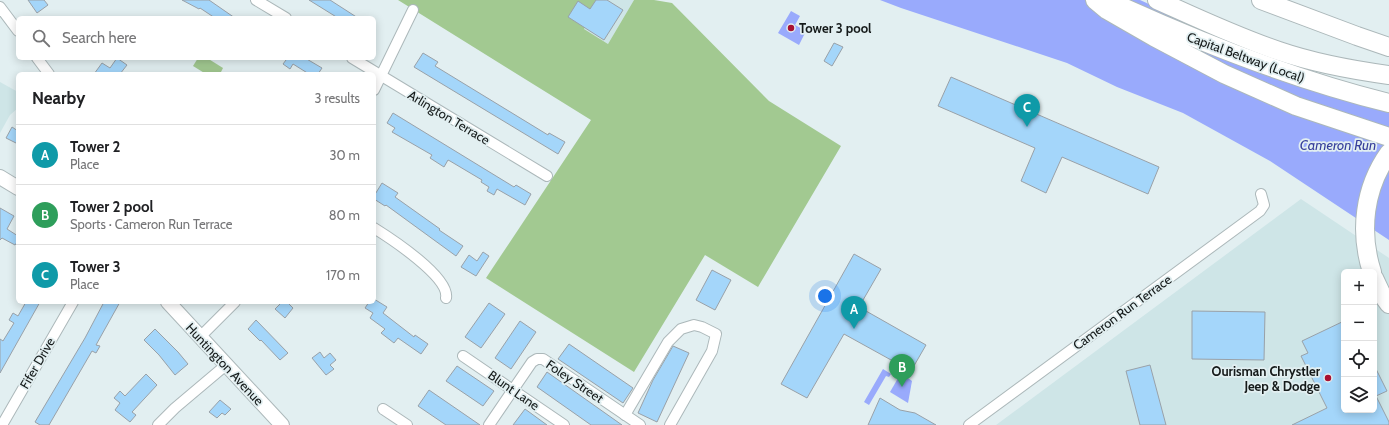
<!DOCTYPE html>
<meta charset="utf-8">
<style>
body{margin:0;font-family:Cabin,sans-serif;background:#f6f6f6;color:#202124}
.controls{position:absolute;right:12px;bottom:12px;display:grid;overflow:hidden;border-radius:6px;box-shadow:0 2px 10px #0003}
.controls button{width:36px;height:36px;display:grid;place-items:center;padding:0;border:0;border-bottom:1px solid #e0e0e0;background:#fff;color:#202124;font:20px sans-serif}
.you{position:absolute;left:825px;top:296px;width:14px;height:14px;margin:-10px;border:3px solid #fff;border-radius:50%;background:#1a73e8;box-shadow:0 0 0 6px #1a73e833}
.badge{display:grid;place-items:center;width:26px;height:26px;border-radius:50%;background:#a81032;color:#fff;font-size:13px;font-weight:700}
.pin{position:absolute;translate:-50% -33px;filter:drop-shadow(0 1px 2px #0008)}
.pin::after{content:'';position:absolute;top:21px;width:14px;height:12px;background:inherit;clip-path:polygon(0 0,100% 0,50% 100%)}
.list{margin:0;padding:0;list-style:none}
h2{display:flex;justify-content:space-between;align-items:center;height:52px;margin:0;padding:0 16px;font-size:17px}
h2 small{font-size:13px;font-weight:400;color:#757577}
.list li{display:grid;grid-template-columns:26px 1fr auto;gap:12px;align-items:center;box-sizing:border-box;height:60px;padding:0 16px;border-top:1px solid #e0e0e0}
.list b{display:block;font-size:15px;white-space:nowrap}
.list p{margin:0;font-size:13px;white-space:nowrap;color:#757577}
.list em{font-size:13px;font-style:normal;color:#757577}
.icon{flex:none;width:22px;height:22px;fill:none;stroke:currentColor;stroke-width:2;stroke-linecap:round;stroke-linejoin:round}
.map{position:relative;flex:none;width:1389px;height:425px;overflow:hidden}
.search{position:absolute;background:#fff;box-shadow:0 2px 10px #0003;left:16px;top:16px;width:360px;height:44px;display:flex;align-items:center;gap:10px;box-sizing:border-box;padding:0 14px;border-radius:6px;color:#757577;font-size:15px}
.panel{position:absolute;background:#fff;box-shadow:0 2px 10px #0003;left:16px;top:72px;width:360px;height:232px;border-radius:6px}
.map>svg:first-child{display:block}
.built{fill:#cee5e7;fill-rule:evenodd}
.green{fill:#a2c991}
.water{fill:#99aafc}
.building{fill:#a4d6fa;stroke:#99a1a8}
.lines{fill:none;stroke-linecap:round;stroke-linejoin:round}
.street-casing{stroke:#acb8ba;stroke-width:12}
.secondary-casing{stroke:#acb8ba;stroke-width:16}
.highway-casing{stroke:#acb8ba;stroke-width:20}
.street{stroke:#fff;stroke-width:10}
.secondary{stroke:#fff;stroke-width:14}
.highway{stroke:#fff;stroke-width:18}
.poi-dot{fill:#a81032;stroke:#e2eff1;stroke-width:1.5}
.labels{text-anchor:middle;stroke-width:3.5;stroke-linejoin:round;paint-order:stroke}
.poi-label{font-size:13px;font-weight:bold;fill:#151a1a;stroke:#e2eff1;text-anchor:start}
.street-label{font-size:13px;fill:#151a1a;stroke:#e2eff1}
.water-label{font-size:14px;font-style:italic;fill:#363e9b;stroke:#e2eff1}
</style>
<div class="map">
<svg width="1389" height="425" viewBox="0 0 1389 425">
<rect width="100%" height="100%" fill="#e2eff1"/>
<!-- built -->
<g class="built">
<polygon points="601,0 634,0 608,44 584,29"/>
<polygon points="0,82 18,92 18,108 10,115 0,133"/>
<path d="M1301 199 1389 258V425H996ZM1344 272H1374V410H1344Z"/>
</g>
<!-- green -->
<g class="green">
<polygon points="398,0 601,0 584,29 608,44 634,0 654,0 672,3 769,101 841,146 758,287 705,255 634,372 486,278 591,120"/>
<polygon points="198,58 207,58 223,68 220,74 206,74 193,66"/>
</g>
<!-- water -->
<g class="water">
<polygon points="880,0 1140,0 1389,113 1389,240 1270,161 1183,113 1117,87 1067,63 901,8"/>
<polygon points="791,11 800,16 795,25 806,31 799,45 778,33"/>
<polygon points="883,369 891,374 889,377 886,376 869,405 864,402"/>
<polygon points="901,373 912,381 908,403 890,392"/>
</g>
<!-- building -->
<g class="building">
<polygon points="28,0 44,0 48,5 37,13"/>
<polygon points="182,0 209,0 235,18 215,18 200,8 199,9"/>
<polygon points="309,0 330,0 358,18 338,18"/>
<polygon points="596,0 607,0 623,10 604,40 568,17 578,1 590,9"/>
<polygon points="834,43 843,47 832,66 824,61"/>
<polygon points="423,53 438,62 435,66 548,135 549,133 565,142 558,154 414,67"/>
<polygon points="117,58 127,65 120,74 94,74 102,63 110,68"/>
<polygon points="282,58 305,58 322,68 318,74 309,74 293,64 290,69 283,64 286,60"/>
<polygon points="951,77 1159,167 1148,194 1062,157 1046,193 1021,181 1035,148 938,106"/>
<polygon points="393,113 514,187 516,185 531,194 525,205 497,189 494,195 487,191 489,187 481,182 482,180 450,161 448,160 444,167 430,158 432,155 392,132 395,128 387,123"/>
<polygon points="12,127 18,131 18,144 6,138"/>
<polygon points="382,183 398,193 395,197 440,229 439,230 463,246 456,256 386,205 385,206 374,199 374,196"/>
<polygon points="0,208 14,216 7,229 18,236 18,241 15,245 2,238 0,240"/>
<polygon points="483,252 489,256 476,276 461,267 469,255 477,261"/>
<polygon points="854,254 881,269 859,307 926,345 911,371 844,334 807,398 781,384"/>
<polygon points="712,270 731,280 715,310 696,300"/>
<polygon points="374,299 387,307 383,313 414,337 415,335 428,344 421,354 398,338 394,343 381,333 385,329 370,318 373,313 365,308 369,302 374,302"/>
<polygon points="26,302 40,302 0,373 0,339 3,341 14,323 9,320 13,313 18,316"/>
<polygon points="104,302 120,302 96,345 100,346 96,353 92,351 49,425 40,425 35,422 85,338"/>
<polygon points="282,302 287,302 293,308 285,318 275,309"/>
<polygon points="489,303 505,314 481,348 465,337"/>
<polygon points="1192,311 1265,312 1264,360 1192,359"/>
<polygon points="256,320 288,353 280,360 261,340 260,341 248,329"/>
<polygon points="520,321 536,332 511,369 495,358"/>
<polygon points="1344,321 1344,410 1374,410 1374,365 1387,391 1376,396 1389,422 1389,425 1292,425 1327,408 1301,356 1308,353 1302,341"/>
<polygon points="155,329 178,352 188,364 175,375 159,355 144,340"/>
<polygon points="569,344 633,388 623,403 558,359"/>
<polygon points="673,346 689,353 657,422 638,413 653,380"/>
<polygon points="320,352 324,358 330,353 336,360 330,365 334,369 326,375 312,358"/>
<polygon points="1150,365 1166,425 1140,425 1126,371"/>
<polygon points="457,366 494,391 483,406 446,381"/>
<polygon points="547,372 622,425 591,425 537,387"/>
<polygon points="146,374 157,385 132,412 136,415 130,422 115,410 120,403 114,398 120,391 125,396"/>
<polygon points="429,390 480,425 446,425 418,406"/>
<polygon points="880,398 900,410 915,413 936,425 868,425"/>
<polygon points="220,400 231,409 225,415 222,413 217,418 209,412"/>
<polygon points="525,409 547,425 513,425"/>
</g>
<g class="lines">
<defs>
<g id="street">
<polyline points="256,0 286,18"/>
<polyline points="0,7 18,31"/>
<polyline points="37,58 49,74"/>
<polyline points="352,58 547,176"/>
<polyline points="374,90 413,10"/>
<path d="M374 228C390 238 450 277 446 298"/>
<polyline points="200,337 235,302"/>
<polyline points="463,356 564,425"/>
<polyline points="383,409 407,425"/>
<polyline points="625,415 668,342 681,329 694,325 702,327 716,334 712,351 670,425"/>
<polyline points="2,425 73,302"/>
<polyline points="158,425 175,408 226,365"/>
<polyline points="489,425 532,362 537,359 543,359 640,425"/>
<polyline points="969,425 1260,211 1264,205 1261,194"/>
</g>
<g id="secondary">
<polyline points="0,177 18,188"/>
<polyline points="168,302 282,425"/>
</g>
<g id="highway">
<polyline points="1095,0 1107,10 1154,37 1224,74 1296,106 1389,137"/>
<path d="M1157 0C1197 18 1237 37 1279 51 1314 63 1352 70 1389 75"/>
<polyline points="1261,0 1357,36 1389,47"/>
<path d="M1116 4C1204 44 1295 80 1389 103"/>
<path d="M1372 272C1359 232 1364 188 1389 153"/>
<polyline points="1374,278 1381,293 1389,304"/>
</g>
</defs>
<!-- street casing -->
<use href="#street" class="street-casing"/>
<!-- secondary casing -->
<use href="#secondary" class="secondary-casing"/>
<!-- highway casing -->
<use href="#highway" class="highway-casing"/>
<!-- street -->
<use href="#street" class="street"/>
<!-- secondary -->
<use href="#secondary" class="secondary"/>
<!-- highway -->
<use href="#highway" class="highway"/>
</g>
<!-- markers -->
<g class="poi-dot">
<circle cx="791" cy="28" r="4"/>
<circle cx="1328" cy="378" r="4"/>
</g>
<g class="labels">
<!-- poi labels -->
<g class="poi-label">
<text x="799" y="33">Tower 3 pool</text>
<text x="1320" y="376" text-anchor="end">Ourisman Chrystler<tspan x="1320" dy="15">Jeep &amp; Dodge</tspan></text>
</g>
<!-- street labels -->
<g class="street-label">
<text transform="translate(1246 57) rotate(20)" y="5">Capital Beltway (Local)</text>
<text transform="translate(449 117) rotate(31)" y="5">Arlington Terrace</text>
<text transform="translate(1122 312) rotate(-36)" y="5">Cameron Run Terrace</text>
<text transform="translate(37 363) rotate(-60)" y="5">Fifer Drive</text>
<text transform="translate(225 364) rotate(47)" y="5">Huntington Avenue</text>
<text transform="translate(575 381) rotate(34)" y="5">Foley Street</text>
<text transform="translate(514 390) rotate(35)" y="5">Blunt Lane</text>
</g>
<!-- water labels -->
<g class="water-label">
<text x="1338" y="150">Cameron Run</text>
</g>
</g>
</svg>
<div class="controls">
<button>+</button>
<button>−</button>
<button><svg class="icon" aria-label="locate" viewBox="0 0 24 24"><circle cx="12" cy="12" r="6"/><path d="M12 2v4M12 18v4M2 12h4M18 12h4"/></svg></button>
<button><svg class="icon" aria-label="layers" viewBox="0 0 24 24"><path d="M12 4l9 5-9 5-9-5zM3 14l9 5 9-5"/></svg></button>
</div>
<div class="you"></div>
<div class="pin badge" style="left:854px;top:329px;background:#0f9aa8">A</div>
<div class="pin badge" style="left:902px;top:387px;background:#2e9e5b">B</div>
<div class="pin badge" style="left:1027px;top:127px;background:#0f9aa8">C</div>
<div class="search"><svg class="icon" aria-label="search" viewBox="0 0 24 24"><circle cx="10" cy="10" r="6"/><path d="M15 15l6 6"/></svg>Search here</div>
<section class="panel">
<h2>Nearby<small>3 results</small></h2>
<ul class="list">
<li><span class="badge" style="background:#0f9aa8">A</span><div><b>Tower 2</b><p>Place</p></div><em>30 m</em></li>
<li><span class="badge" style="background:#2e9e5b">B</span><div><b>Tower 2 pool</b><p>Sports · Cameron Run Terrace</p></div><em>80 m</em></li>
<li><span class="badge" style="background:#0f9aa8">C</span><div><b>Tower 3</b><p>Place</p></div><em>170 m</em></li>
</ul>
</section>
</div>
